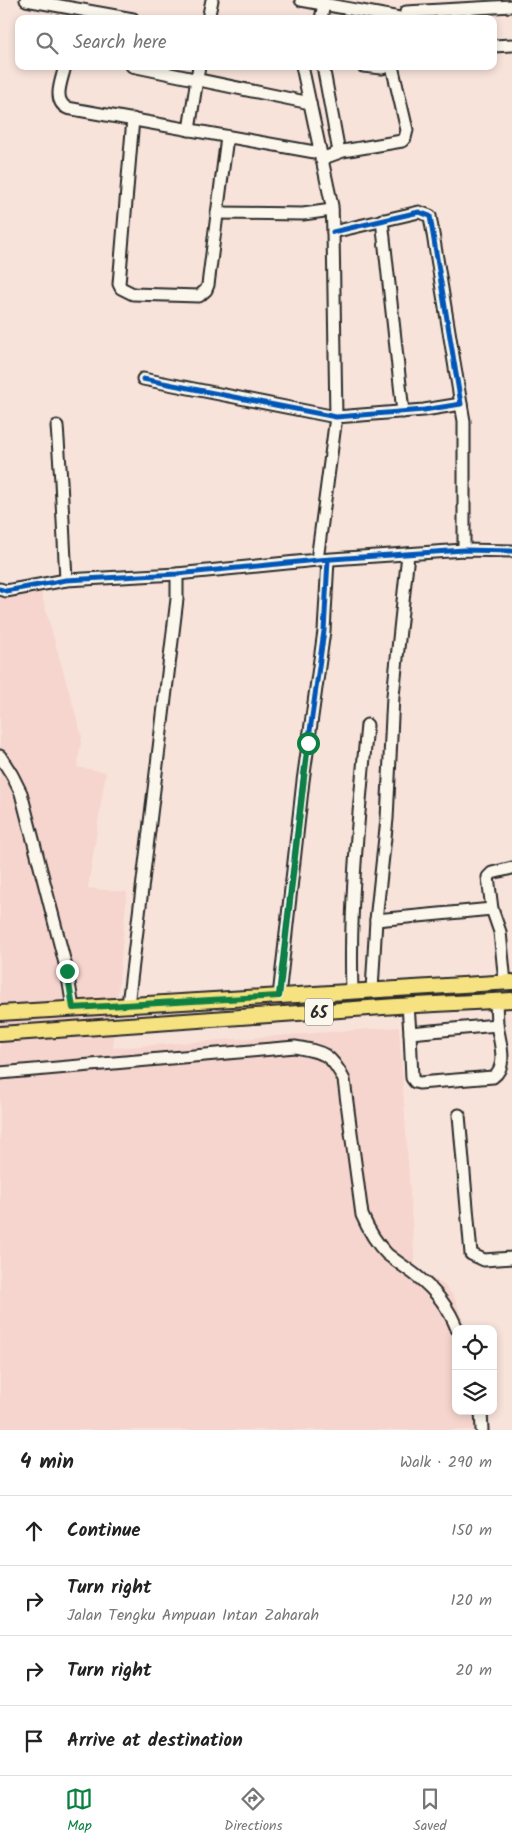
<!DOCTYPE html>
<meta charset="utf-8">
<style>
body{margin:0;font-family:Kalam,sans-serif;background:#f6f6f6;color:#222}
.controls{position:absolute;right:15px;bottom:15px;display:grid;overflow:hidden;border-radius:10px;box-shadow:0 2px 8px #0003}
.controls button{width:45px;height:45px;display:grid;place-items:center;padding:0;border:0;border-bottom:1px solid #e0e0e0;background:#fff;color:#222;font:25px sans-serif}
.stop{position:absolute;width:15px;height:15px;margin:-11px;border:4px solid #0b8043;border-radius:50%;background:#fff}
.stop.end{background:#0b8043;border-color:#fff;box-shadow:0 1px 5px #0008}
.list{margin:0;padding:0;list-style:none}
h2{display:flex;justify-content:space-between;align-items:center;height:65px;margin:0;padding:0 20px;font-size:21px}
h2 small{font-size:16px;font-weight:400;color:#767676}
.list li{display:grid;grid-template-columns:32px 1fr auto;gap:15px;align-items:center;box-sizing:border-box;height:70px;padding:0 20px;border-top:1px solid #e0e0e0}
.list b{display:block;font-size:19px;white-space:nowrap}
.list p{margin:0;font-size:16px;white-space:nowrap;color:#767676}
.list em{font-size:16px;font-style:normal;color:#767676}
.icon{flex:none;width:28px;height:28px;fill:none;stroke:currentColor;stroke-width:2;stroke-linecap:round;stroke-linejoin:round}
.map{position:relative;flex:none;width:512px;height:1430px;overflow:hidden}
.search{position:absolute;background:#fff;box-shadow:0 2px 8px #0003;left:15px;right:15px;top:15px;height:55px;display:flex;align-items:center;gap:12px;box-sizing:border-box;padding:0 18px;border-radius:10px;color:#767676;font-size:19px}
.sheet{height:345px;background:#fff}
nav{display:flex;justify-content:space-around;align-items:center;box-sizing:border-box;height:70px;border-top:1px solid #e0e0e0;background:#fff;font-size:14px;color:#767676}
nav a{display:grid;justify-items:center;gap:2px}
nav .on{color:#0b8043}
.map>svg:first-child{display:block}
.built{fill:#f6d5ce}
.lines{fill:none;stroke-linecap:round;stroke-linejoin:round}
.minor-casing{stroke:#2b2b2b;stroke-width:15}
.major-casing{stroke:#2b2b2b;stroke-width:18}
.minor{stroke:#fbf7ec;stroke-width:11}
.major{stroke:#f6e281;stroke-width:14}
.cycleway-casing{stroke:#fbf7ec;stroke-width:8}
.cycleway{stroke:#0057b8;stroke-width:5}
.route{stroke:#0b8043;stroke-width:6}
.labels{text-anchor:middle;stroke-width:5;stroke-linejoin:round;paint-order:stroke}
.shield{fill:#fbf7ec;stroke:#696865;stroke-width:1}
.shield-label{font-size:16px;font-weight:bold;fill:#2b2b2b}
</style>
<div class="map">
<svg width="512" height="1430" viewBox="0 0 512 1430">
<rect width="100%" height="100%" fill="#f8e3da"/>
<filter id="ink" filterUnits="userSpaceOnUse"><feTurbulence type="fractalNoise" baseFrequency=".02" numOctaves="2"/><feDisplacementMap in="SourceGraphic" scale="10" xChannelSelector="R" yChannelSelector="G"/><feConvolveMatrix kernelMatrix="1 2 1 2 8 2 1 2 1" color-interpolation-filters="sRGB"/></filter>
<g filter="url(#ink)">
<!-- built -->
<polygon class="built" points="0,592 41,593 82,737 77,767 106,772 88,888 127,892 113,1048 399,1027 415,1268 444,1285 454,1296 467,1329 456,1329 456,1411 488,1411 490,1430 0,1430"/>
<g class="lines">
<defs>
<g id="minor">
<polyline points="26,0 133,19"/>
<polyline points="301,0 405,19"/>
<polyline points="406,12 512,6"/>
<polyline points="208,19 212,0"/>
<polyline points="321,19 324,4"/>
<polyline points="493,46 512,45"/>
<path d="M65 66C62 80 52 100 67 108L320 153"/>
<polyline points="132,66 310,103"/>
<polyline points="302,66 332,206 333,232 336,417 317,560"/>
<polyline points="323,66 339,152"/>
<polyline points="363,66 382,68 390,66"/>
<polyline points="133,119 119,284 121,288 133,294 199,296 206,290 208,285 227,137"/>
<polyline points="189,130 199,66"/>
<polyline points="321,159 343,151 402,141 405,138 407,130 392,66"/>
<polyline points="217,213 303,214 332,210"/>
<polyline points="382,220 403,412"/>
<polyline points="143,379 336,417 424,410 461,404 430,216 419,212 333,232"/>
<polyline points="461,404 464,421 464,550"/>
<polyline points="57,426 61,481 66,580"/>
<polyline points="0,589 6,591 66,580 177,574 317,560 464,550 512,551"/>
<polyline points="0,756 12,775 21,793 67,971 73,1008"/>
<polyline points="376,920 492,909"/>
<polyline points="505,983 500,932 492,909 488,877 492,873 512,868"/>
<polyline points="372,990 376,920 387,819 393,696 408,554"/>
<path d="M352 991C349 902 359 813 367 725"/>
<polyline points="279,996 303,781 324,631 328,560"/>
<polyline points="128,1005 177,599 177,574"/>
<polyline points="408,1005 410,1033 497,1025 496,1001"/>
<path d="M410 1033 412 1078 415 1082 419 1083 493 1077C509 1066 499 1040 497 1025"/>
<path d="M0 1073 295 1047C323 1052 331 1053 344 1080L362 1215C368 1229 376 1243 387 1254 397 1262 408 1269 418 1277 436 1291 449 1308 457 1329"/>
<polyline points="459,1115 471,1254 484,1260 512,1258"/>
<polyline points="481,1411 482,1430"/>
</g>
<g id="major">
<polyline points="0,1013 512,982"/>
<polyline points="0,1034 397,1006 512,1000"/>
</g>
</defs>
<!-- minor casing -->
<use href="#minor" class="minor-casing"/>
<!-- major casing -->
<use href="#major" class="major-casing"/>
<!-- minor -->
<use href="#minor" class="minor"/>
<!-- major -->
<use href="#major" class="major"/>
<defs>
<g id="cycleway">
<polyline points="143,379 336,417 424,410 461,404 430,216 419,212 333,232"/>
<polyline points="0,589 6,591 66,580 177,574 317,560 464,550 512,551"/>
<polyline points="279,996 303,781 324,631 328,560"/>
</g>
</defs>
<!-- cycleway casing -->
<use href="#cycleway" class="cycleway-casing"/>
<!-- cycleway -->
<use href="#cycleway" class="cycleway"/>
</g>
</g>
<g class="lines" filter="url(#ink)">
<!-- route -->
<polyline class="route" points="67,971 73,1008 279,996 308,743"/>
</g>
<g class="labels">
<!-- shield labels -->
<rect class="shield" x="305" y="998.5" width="28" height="27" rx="4"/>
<g class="shield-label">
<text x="319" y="1018">65</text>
</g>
</g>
</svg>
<div class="controls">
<button><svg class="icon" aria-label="locate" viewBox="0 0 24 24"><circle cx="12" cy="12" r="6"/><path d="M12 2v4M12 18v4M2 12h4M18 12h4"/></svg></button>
<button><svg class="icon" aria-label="layers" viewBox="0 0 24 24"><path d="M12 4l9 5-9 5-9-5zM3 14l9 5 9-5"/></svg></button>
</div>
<div class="stop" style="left:308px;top:743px"></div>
<div class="stop end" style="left:67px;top:971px"></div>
<div class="search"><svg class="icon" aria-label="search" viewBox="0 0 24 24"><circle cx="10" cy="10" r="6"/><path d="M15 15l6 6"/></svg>Search here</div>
</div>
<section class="sheet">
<h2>4 min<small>Walk · 290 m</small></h2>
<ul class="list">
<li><svg class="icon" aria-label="ahead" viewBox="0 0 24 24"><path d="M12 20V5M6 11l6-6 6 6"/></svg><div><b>Continue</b></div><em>150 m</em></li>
<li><svg class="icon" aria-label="right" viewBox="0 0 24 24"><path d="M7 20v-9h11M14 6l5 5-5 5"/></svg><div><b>Turn right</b><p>Jalan Tengku Ampuan Intan Zaharah</p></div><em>120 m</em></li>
<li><svg class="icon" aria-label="right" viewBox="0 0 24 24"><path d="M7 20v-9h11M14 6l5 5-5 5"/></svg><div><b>Turn right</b></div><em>20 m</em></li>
<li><svg class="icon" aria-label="arrive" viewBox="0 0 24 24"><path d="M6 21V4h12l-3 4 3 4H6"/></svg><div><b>Arrive at destination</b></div></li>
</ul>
</section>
<nav>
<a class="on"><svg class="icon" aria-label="map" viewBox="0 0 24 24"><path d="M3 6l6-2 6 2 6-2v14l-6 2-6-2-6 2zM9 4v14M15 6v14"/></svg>Map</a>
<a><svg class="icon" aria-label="directions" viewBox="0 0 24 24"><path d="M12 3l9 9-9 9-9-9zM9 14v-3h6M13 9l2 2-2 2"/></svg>Directions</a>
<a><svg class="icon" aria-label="saved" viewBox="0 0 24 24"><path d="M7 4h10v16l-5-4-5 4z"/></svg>Saved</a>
</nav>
